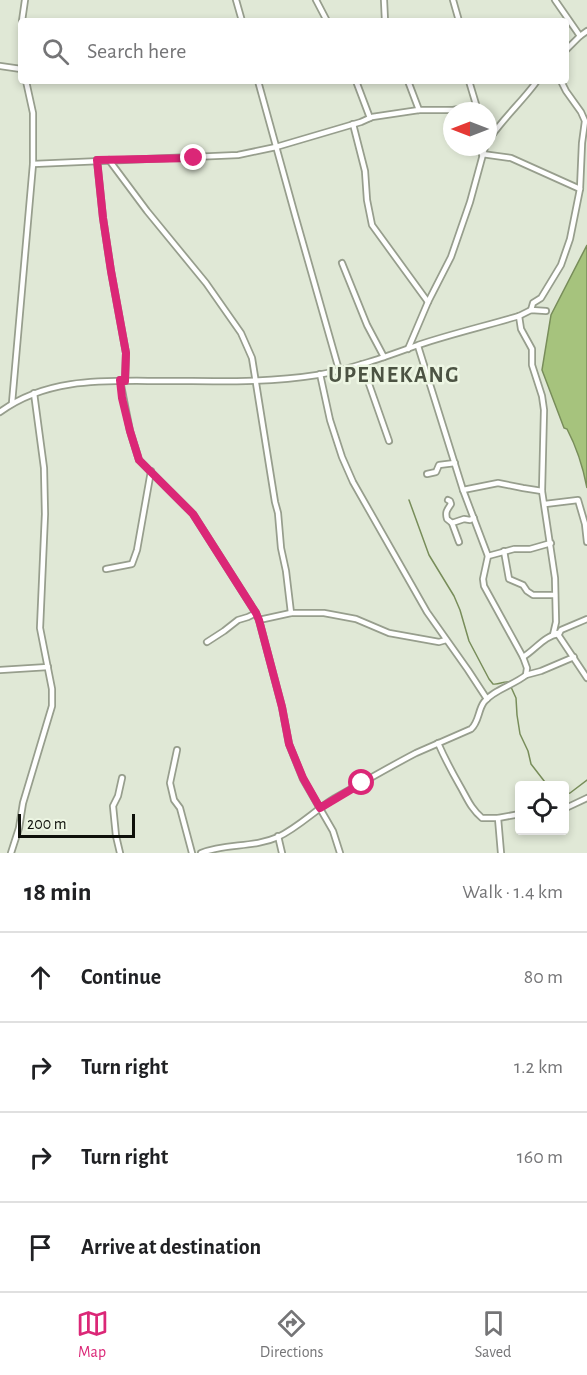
<!DOCTYPE html>
<meta charset="utf-8">
<style>
body{margin:0;font-family:"Alegreya Sans",sans-serif;background:#f6f6f6;color:#202124}
.controls{position:absolute;right:18px;bottom:18px;display:grid;overflow:hidden;border-radius:6px;box-shadow:0 3px 9px #0003}
.controls button{width:54px;height:54px;display:grid;place-items:center;padding:0;border:0;border-bottom:2px solid #e0e0e0;background:#fff;color:#202124;font:30px sans-serif}
.compass{position:absolute;left:443px;top:102px;width:54px;height:54px;border-radius:50%;background:#fff;box-shadow:0 3px 9px #0003;rotate:270deg}
.scale{position:absolute;left:18px;bottom:15px;width:117px;box-sizing:border-box;padding-left:6px;border:3px solid #0e100a;border-top:0;font-size:16px;line-height:21px;white-space:nowrap;color:#0e100a;-webkit-text-stroke:4px #edf6e3;paint-order:stroke}
.stop{position:absolute;width:18px;height:18px;margin:-14px;border:4px solid #db2777;border-radius:50%;background:#fff}
.stop.end{background:#db2777;border-color:#fff;box-shadow:0 2px 6px #0008}
.list{margin:0;padding:0;list-style:none}
h2{display:flex;justify-content:space-between;align-items:center;height:78px;margin:0;padding:0 24px;font-size:26px}
h2 small{font-size:20px;font-weight:400;color:#757577}
.list li{display:grid;grid-template-columns:39px 1fr auto;gap:18px;align-items:center;box-sizing:border-box;height:90px;padding:0 24px;border-top:2px solid #e0e0e0}
.list b{display:block;font-size:22px;white-space:nowrap}
.list em{font-size:20px;font-style:normal;color:#757577}
.icon{flex:none;width:33px;height:33px;fill:none;stroke:currentColor;stroke-width:2;stroke-linecap:round;stroke-linejoin:round}
.map{position:relative;flex:none;width:587px;height:853px;overflow:hidden}
.search{position:absolute;background:#fff;box-shadow:0 3px 9px #0003;left:18px;right:18px;top:18px;height:66px;display:flex;align-items:center;gap:15px;box-sizing:border-box;padding:0 21px;border-radius:6px;color:#757577;font-size:22px}
.sheet{height:438px;background:#fff}
nav{display:flex;justify-content:space-around;align-items:center;box-sizing:border-box;height:84px;border-top:2px solid #e0e0e0;background:#fff;font-size:16px;color:#757577}
nav a{display:grid;justify-items:center;gap:3px}
nav .on{color:#db2777}
.map>svg:first-child{display:block}
.water{fill:#a6c37d;stroke:#788d5a;stroke-width:1.5}
.lines{fill:none;stroke-linecap:round;stroke-linejoin:round}
.stream{stroke:#788d5a;stroke-width:1.5}
.minor-casing{stroke:#979e8d;stroke-width:8}
.minor{stroke:#fff;stroke-width:4.5}
.route{stroke:#db2777;stroke-width:8}
.labels{text-anchor:middle;stroke-width:5;stroke-linejoin:round;paint-order:stroke}
.district-label{font-size:22px;font-weight:bold;letter-spacing:1.5px;fill:#4c5343;stroke:#edf6e3}
</style>
<div class="map">
<svg width="587" height="853" viewBox="0 0 587 853">
<rect width="100%" height="100%" fill="#e0e8d6"/>
<!-- water -->
<path class="water" d="M587 245V488C583 467 577 448 567 429L564 428 542 370 551 315Z"/>
<g class="lines">
<!-- stream -->
<g class="stream">
<path d="M409 500 429 555 454 596 460 610 469 641 489 679 493 684C499 685 503 681 509 682"/>
<polyline points="511,687 516,698 517,715 520,734 528,751 531,764 548,786"/>
<polyline points="564,794 570,793 587,780"/>
</g>
<defs>
<g id="minor">
<polyline points="236,0 242,21"/>
<polyline points="316,0 327,21"/>
<polyline points="384,0 385,21"/>
<polyline points="453,0 459,21"/>
<polyline points="555,0 580,36"/>
<polyline points="22,21 25,0"/>
<polyline points="566,50 580,36 587,31"/>
<polyline points="0,66 21,69"/>
<polyline points="258,81 295,215 339,370"/>
<polyline points="356,81 370,118"/>
<polyline points="408,81 419,110"/>
<polyline points="469,81 478,111"/>
<polyline points="353,124 365,171 367,200 372,225 428,302"/>
<path d="M488 141C502 119 522 102 537 81"/>
<polyline points="482,154 511,158 580,189"/>
<polyline points="97,160 103,218 111,271 126,353 125,380"/>
<polyline points="109,160 147,211 206,283 241,333 252,358 275,502 278,513 281,548 286,571 291,613"/>
<polyline points="33,164 238,155 276,147 361,122 372,117 419,110 453,110 476,106"/>
<polyline points="342,263 367,325 384,357"/>
<polyline points="531,310 533,303 541,298 561,265 570,239 580,189 582,143 585,121 581,112 566,91 561,81"/>
<polyline points="519,316 521,329 532,349 532,365 542,396 544,410 542,491 555,578 556,622 553,635"/>
<polyline points="408,349 428,302 451,257 470,202 485,147"/>
<polyline points="362,364 389,441"/>
<polyline points="320,374 330,420 342,457 353,482 427,612 468,670 487,699"/>
<polyline points="120,380 130,431 139,460 193,514 256,613 259,620 282,707 289,744 303,779 333,831 340,853"/>
<polyline points="12,403 33,164 33,113 26,81"/>
<path d="M0 412C49 376 109 381 167 381 217 381 267 383 317 375 352 369 385 357 418 345 451 334 485 326 519 316L531 310 546 311"/>
<polyline points="427,474 436,472 439,465 455,463"/>
<polyline points="463,490 498,483 523,488 542,491"/>
<path d="M448 500 450 501 451 504C447 510 445 512 447 519L452 523"/>
<polyline points="545,504 578,500 585,524 587,542"/>
<polyline points="459,542 452,523 464,519 470,520 474,518"/>
<polyline points="504,551 509,579 523,585 527,591 533,595 555,595"/>
<polyline points="488,556 514,549 530,549 551,543"/>
<polyline points="106,569 132,564 137,550 151,471"/>
<polyline points="259,620 291,613 324,613 356,619 389,633 439,642 446,640"/>
<polyline points="557,633 587,678"/>
<polyline points="207,642 224,631 238,620 248,617 256,613"/>
<path d="M523 657C535 650 545 635 559 634L561 630 587 619"/>
<polyline points="0,670 48,667"/>
<polyline points="526,675 541,671 574,657"/>
<path d="M438 743C445 759 452 772 460 786 467 798 471 809 482 818H498L520 814"/>
<polyline points="177,750 170,783 174,800 180,808 192,853"/>
<polyline points="564,808 568,807 587,798"/>
<polyline points="498,818 501,853"/>
<polyline points="278,836 282,853"/>
<polyline points="11,853 19,828 23,803 52,706 52,689 40,628 45,514 44,468 34,393"/>
<polyline points="120,853 116,836 113,806 118,796 122,778"/>
<path d="M201 853C226 843 253 848 278 837 299 827 315 810 335 798 362 783 389 767 416 753 434 745 453 737 471 729 479 722 478 710 484 702 493 690 514 685 526 675L527 668 523 657 484 586 483 579 488 556 463 490 418 346"/>
</g>
</defs>
<!-- minor casing -->
<use href="#minor" class="minor-casing"/>
<!-- minor -->
<use href="#minor" class="minor"/>
</g>
<g class="lines">
<!-- route -->
<polyline class="route" points="194,158 97,160 103,218 111,271 126,353 125,381 120,380 122,398 130,431 139,460 193,514 256,613 259,620 282,707 289,744 303,778 320,808 362,783"/>
</g>
<g class="labels">
<!-- district labels -->
<g class="district-label">
<text x="394" y="382">UPENEKANG</text>
</g>
</g>
</svg>
<div class="controls">
<button><svg class="icon" aria-label="locate" viewBox="0 0 24 24"><circle cx="12" cy="12" r="6"/><path d="M12 2v4M12 18v4M2 12h4M18 12h4"/></svg></button>
</div>
<svg class="compass" viewBox="-18 -18 36 36"><path d="M0-13l5 13h-10z" fill="#e53935"/><path d="M0 13l5-13h-10z" fill="#757577"/></svg>
<div class="scale">200 m</div>
<div class="stop" style="left:362px;top:783px"></div>
<div class="stop end" style="left:194px;top:158px"></div>
<div class="search"><svg class="icon" aria-label="search" viewBox="0 0 24 24"><circle cx="10" cy="10" r="6"/><path d="M15 15l6 6"/></svg>Search here</div>
</div>
<section class="sheet">
<h2>18 min<small>Walk · 1.4 km</small></h2>
<ul class="list">
<li><svg class="icon" aria-label="ahead" viewBox="0 0 24 24"><path d="M12 20V5M6 11l6-6 6 6"/></svg><div><b>Continue</b></div><em>80 m</em></li>
<li><svg class="icon" aria-label="right" viewBox="0 0 24 24"><path d="M7 20v-9h11M14 6l5 5-5 5"/></svg><div><b>Turn right</b></div><em>1.2 km</em></li>
<li><svg class="icon" aria-label="right" viewBox="0 0 24 24"><path d="M7 20v-9h11M14 6l5 5-5 5"/></svg><div><b>Turn right</b></div><em>160 m</em></li>
<li><svg class="icon" aria-label="arrive" viewBox="0 0 24 24"><path d="M6 21V4h12l-3 4 3 4H6"/></svg><div><b>Arrive at destination</b></div></li>
</ul>
</section>
<nav>
<a class="on"><svg class="icon" aria-label="map" viewBox="0 0 24 24"><path d="M3 6l6-2 6 2 6-2v14l-6 2-6-2-6 2zM9 4v14M15 6v14"/></svg>Map</a>
<a><svg class="icon" aria-label="directions" viewBox="0 0 24 24"><path d="M12 3l9 9-9 9-9-9zM9 14v-3h6M13 9l2 2-2 2"/></svg>Directions</a>
<a><svg class="icon" aria-label="saved" viewBox="0 0 24 24"><path d="M7 4h10v16l-5-4-5 4z"/></svg>Saved</a>
</nav>
